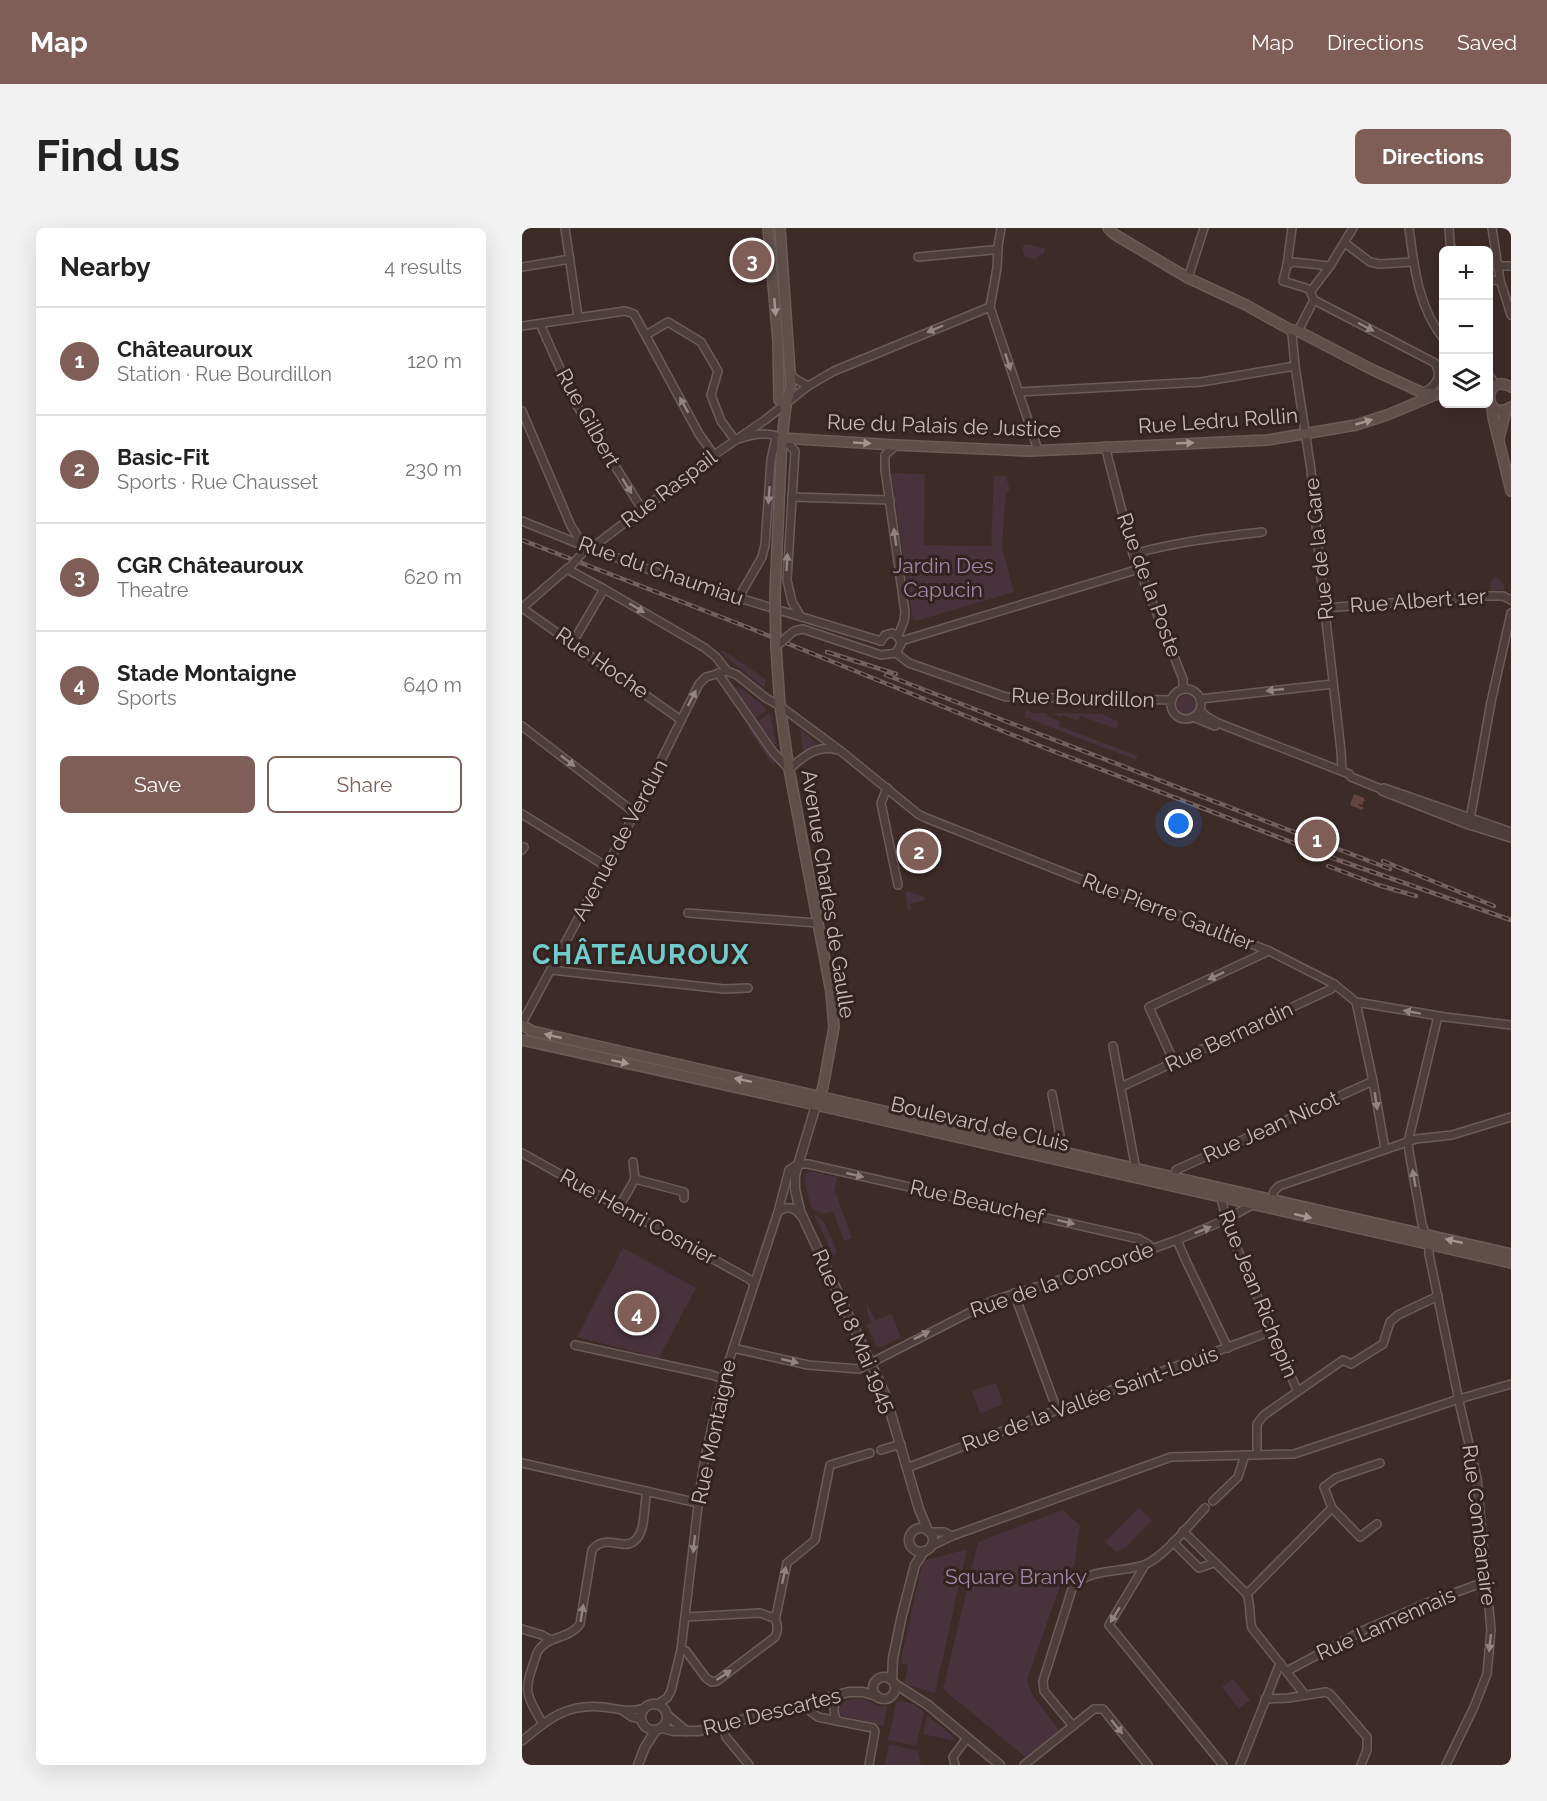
<!DOCTYPE html>
<meta charset="utf-8">
<style>
body{margin:0;font-family:Raleway,sans-serif;background:#f2f2f2;color:#222}
.controls{position:absolute;right:18px;top:18px;display:grid;overflow:hidden;border-radius:9px;box-shadow:0 6px 24px #0002}
.controls button{width:54px;height:54px;display:grid;place-items:center;padding:0;border:0;border-bottom:2px solid #e0e0e0;background:#fff;color:#222;font:30px sans-serif}
.you{position:absolute;left:657px;top:596px;width:21px;height:21px;margin:-15px;border:4px solid #fff;border-radius:50%;background:#1a73e8;box-shadow:0 0 0 9px #1a73e833}
.badge{display:grid;place-items:center;width:39px;height:39px;border-radius:50%;background:#7e5e56;color:#fff;font-size:20px;font-weight:700}
.pin{position:absolute;translate:-50% -50%;border:3px solid #fff;box-shadow:0 2px 6px #0006}
.list{margin:0;padding:0;list-style:none}
h2{display:flex;justify-content:space-between;align-items:center;height:78px;margin:0;padding:0 24px;font-size:26px}
h2 small{font-size:20px;font-weight:400;color:#767676}
.list li{display:grid;grid-template-columns:39px 1fr auto;gap:18px;align-items:center;box-sizing:border-box;height:108px;padding:0 24px;border-top:2px solid #e0e0e0}
.list b{display:block;font-size:22px;white-space:nowrap}
.list p{margin:0;font-size:20px;white-space:nowrap;color:#767676}
.list em{font-size:20px;font-style:normal;color:#767676}
.actions{display:flex;gap:12px;padding:18px 24px}
.actions a{flex:1;padding:14px 0;border:2px solid #7e5e56;border-radius:9px;text-align:center;font-size:21px;color:#7e5e56}
.actions .main{background:#7e5e56;color:#fff}
.icon{flex:none;width:33px;height:33px;fill:none;stroke:currentColor;stroke-width:2;stroke-linecap:round;stroke-linejoin:round}
.map{position:relative;flex:none;width:989px;height:1537px;overflow:hidden;border-radius:9px}
header{display:flex;align-items:center;gap:36px;box-sizing:border-box;height:84px;padding:0 30px;background:#7e5e56;color:#fff}
header strong{font-size:28px}
nav{display:flex;gap:33px;margin-inline-start:auto;font-size:21px}
.intro{display:flex;align-items:center;justify-content:space-between;box-sizing:border-box;height:144px;padding:0 36px}
h1{margin:0;font-size:42px}
.button{padding:15px 27px;border-radius:9px;background:#7e5e56;color:#fff;font-size:21px;font-weight:700}
main{display:flex;gap:36px;padding:0 36px}
aside{flex:1;background:#fff;border-radius:9px;box-shadow:0 6px 24px #0002}
.map>svg:first-child{display:block}
.green{fill:#48323c}
.water{fill:#65443f}
.lines{fill:none;stroke-linecap:round;stroke-linejoin:round}
.minor-casing{stroke:#6b5c59;stroke-width:10}
.tertiary-casing{stroke:#6b5c59;stroke-width:11}
.secondary-casing{stroke:#6b5c59;stroke-width:12}
.minor{stroke:#4e3e3b;stroke-width:7}
.tertiary{stroke:#4e3e3b;stroke-width:8}
.secondary{stroke:#604e49;stroke-width:9}
.rail-casing{stroke:#74615d;stroke-width:4.5}
.rail{stroke:#332320;stroke-width:2;stroke-dasharray:7;stroke-linecap:butt}
.minor-bridge-casing{stroke:#6b5c59;stroke-width:10;stroke-linecap:butt}
.secondary-bridge-casing{stroke:#6b5c59;stroke-width:12;stroke-linecap:butt}
.minor-bridge{stroke:#4e3e3b;stroke-width:7}
.secondary-bridge{stroke:#604e49;stroke-width:9}
.oneway{fill:#a49590}
.oneway2{fill:#91837f}
.labels{text-anchor:middle;stroke-width:6;stroke-linejoin:round;paint-order:stroke}
.street-label{font-size:21px;fill:#c8bbb7;stroke:#332320}
.park-label{font-size:21px;fill:#a186a7;stroke:#332320}
.district-label{font-size:27px;font-weight:bold;letter-spacing:1.5px;fill:#6fcbcc;stroke:#332320}
</style>
<header>
<strong>Map</strong>
<nav><a>Map</a><a>Directions</a><a>Saved</a></nav>
</header>
<div class="intro"><h1>Find us</h1><a class="button">Directions</a></div>
<main>
<aside>
<h2>Nearby<small>4 results</small></h2>
<ul class="list">
<li><span class="badge">1</span><div><b>Châteauroux</b><p>Station · Rue Bourdillon</p></div><em>120 m</em></li>
<li><span class="badge">2</span><div><b>Basic-Fit</b><p>Sports · Rue Chausset</p></div><em>230 m</em></li>
<li><span class="badge">3</span><div><b>CGR Châteauroux</b><p>Theatre</p></div><em>620 m</em></li>
<li><span class="badge">4</span><div><b>Stade Montaigne</b><p>Sports</p></div><em>640 m</em></li>
</ul>
<div class="actions"><a class="main">Save</a><a>Share</a></div>
</aside>
<div class="map">
<svg width="989" height="1537" viewBox="0 0 989 1537">
<rect width="100%" height="100%" fill="#3d2b27"/>
<!-- green -->
<g class="green">
<polygon points="503,16 523,20 521,26 516,28 513,32 503,29 500,20"/>
<polygon points="369,245 403,246 402,317 469,318 472,248 484,248 488,263 484,264 480,319 492,364 394,393 391,392"/>
<polygon points="973,348 982,356 982,362 969,363 968,355"/>
<polygon points="201,422 243,451 243,457 241,459 198,424"/>
<polygon points="215,459 218,459 244,480 243,484 234,490 212,460"/>
<circle cx="664" cy="477" r="10"/>
<polygon points="504,482 512,485 524,485 527,489 538,493 537,498 616,528 614,532 502,489"/>
<polygon points="531,485 580,486 595,493 596,496 594,501 558,488 556,493 541,487 538,489"/>
<polygon points="246,486 249,487 254,516 252,516 236,493"/>
<polygon points="229,498 254,534 251,537 226,501"/>
<polygon points="278,501 298,518 283,523 281,522"/>
<polygon points="385,663 400,668 404,672 388,676 389,681 386,682 383,666"/>
<polygon points="287,943 315,949 312,966 314,966 330,1010 322,1013 311,983 302,986 289,980 282,952 282,949"/>
<polygon points="292,986 302,994 315,1023 312,1030"/>
<polygon points="101,1020 174,1060 137,1130 55,1109"/>
<polygon points="345,1076 353,1092 370,1086 379,1110 356,1120 344,1097 349,1094 345,1084"/>
<polygon points="474,1155 481,1176 460,1185 457,1183 450,1163"/>
<polygon points="617,1280 630,1292 603,1320 594,1324 583,1314"/>
<polygon points="540,1282 558,1297 552,1338 542,1343 543,1352 538,1358 505,1452 511,1468 538,1503 503,1529 421,1461 456,1314"/>
<polygon points="445,1321 413,1465 385,1457 383,1453 386,1437 378,1435 401,1333"/>
<polygon points="711,1451 728,1472 717,1481 700,1459"/>
<path d="M331 1471H343L355 1478H365L361 1498 320 1488 317 1481C319 1473 324 1473 331 1471Z"/>
<polygon points="379,1473 391,1476 402,1484 394,1518 366,1512 374,1475"/>
<polygon points="405,1487 432,1510 432,1513 401,1506"/>
<polygon points="367,1516 396,1523 399,1537 362,1537"/>
</g>
<!-- water -->
<polygon class="water" points="832,566 842,570 842,572 845,573 841,573 841,577 837,576 836,577 842,580 840,582 828,577"/>
<g class="lines">
<defs>
<g id="minor">
<polyline points="43,0 56,89"/>
<polyline points="479,0 476,18 475,40 468,79 516,222"/>
<path d="M887 0C892 38 896 79 921 110"/>
<polyline points="927,0 928,15 930,22"/>
<polyline points="970,0 978,52 989,87"/>
<polyline points="823,15 848,34 857,36 891,34"/>
<polyline points="396,29 470,22 476,22"/>
<polyline points="765,37 770,0"/>
<polyline points="975,38 989,38"/>
<polyline points="0,39 48,31"/>
<polyline points="666,50 682,0"/>
<polyline points="966,53 978,52"/>
<polyline points="789,63 808,38 831,0"/>
<path d="M792 72 913 135C921 149 914 158 901 165"/>
<polyline points="792,72 787,61 761,53 765,37 771,34 808,38"/>
<polyline points="18,96 54,176 120,281"/>
<polyline points="0,98 103,83 112,86 177,206 192,227"/>
<polyline points="767,101 770,106 773,138 789,242 798,340 819,523 820,543"/>
<polyline points="776,103 792,72"/>
<path d="M124 107 146 94 179 114 196 143 189 167 199 193 213 212C227 207 249 202 262 212 266 215 270 220 273 223L265 352 270 374 279 389"/>
<polyline points="269,146 272,150 286,158"/>
<polyline points="966,146 974,157"/>
<polyline points="496,164 679,154 773,138"/>
<polyline points="0,183 49,298 62,318"/>
<polyline points="372,217 371,220 363,227 363,241 383,384 382,393 376,408"/>
<polyline points="583,218 611,326 661,451 661,461"/>
<polyline points="270,269 368,272"/>
<polyline points="0,293 62,318 148,349 359,413"/>
<polyline points="62,323 76,315 192,227 243,192 286,158 312,143 468,79"/>
<path d="M611 326C654 314 696 309 740 304"/>
<polyline points="46,340 0,380 159,492"/>
<polyline points="45,341 82,361 183,420 194,429 205,443 215,447 244,470 258,478 320,524 396,586 404,590 581,660 641,681 747,723 812,756 834,774 923,789 989,797"/>
<polyline points="217,369 240,329 243,317 249,232 254,209"/>
<polyline points="802,380 962,368 981,368 989,372"/>
<polyline points="266,408 272,403 281,401 359,427 374,425 379,416 376,408 370,405 363,407 359,413"/>
<polyline points="379,413 617,341"/>
<polyline points="51,414 82,361"/>
<polyline points="374,425 387,435 484,469 650,472"/>
<path d="M196 445 251 524 267 541C281 529 295 516 315 522"/>
<circle cx="664" cy="476" r="15"/>
<polyline points="678,471 811,456"/>
<polyline points="678,482 684,488 696,495 827,546 829,549 859,561 862,560 989,604"/>
<polyline points="671,489 693,498"/>
<polyline points="0,498 113,585"/>
<polyline points="365,560 359,575 376,657"/>
<polyline points="860,563 947,597 989,610"/>
<polyline points="0,586 85,639"/>
<polyline points="947,597 969,474 989,385"/>
<polyline points="0,622 2,619"/>
<polyline points="166,685 295,695"/>
<polyline points="29,742 202,761 226,760"/>
<polyline points="834,774 851,853 863,921"/>
<polyline points="916,788 886,914 887,923 900,996 907,1017 907,1026 938,1178 955,1250 969,1402 965,1446 952,1479 924,1537"/>
<polyline points="0,795 113,585 177,456 184,449 205,443"/>
<polyline points="591,818 614,942"/>
<polyline points="652,834 627,779 747,723"/>
<polyline points="599,859 809,761 812,756"/>
<polyline points="530,866 539,913 538,928"/>
<polyline points="0,925 227,1051 232,1055"/>
<polyline points="111,934 113,951"/>
<polyline points="652,950 654,942 851,853"/>
<polyline points="699,969 706,999 775,1162"/>
<polyline points="750,972 752,963 757,958 894,911 930,907 989,889"/>
<polyline points="97,979 113,951 162,964 162,970"/>
<path d="M256 984C266 977 272 979 279 988"/>
<polyline points="655,1012 664,1033 706,1120"/>
<polyline points="492,1065 535,1182"/>
<polyline points="53,1117 190,1147 201,1151"/>
<polyline points="211,1120 286,1137 337,1141 472,1072 573,1041 655,1012 701,993 732,976"/>
<polyline points="359,1222 379,1216"/>
<polyline points="735,1227 735,1196 742,1187 821,1132 829,1136 861,1116 868,1094 876,1087 916,1068"/>
<polyline points="0,1235 176,1275"/>
<polyline points="385,1240 535,1182 750,1103"/>
<polyline points="691,1273 716,1249 723,1227"/>
<polyline points="855,1296 838,1309 810,1280 802,1259 814,1250 858,1235"/>
<path d="M661 1303 725 1366C729 1377 727 1388 730 1400L783 1467"/>
<polyline points="408,1304 422,1304 430,1308"/>
<polyline points="651,1314 677,1340 692,1335"/>
<polyline points="409,1318 430,1308 649,1229 772,1226 937,1171 989,1156"/>
<polyline points="623,1337 587,1397 701,1537"/>
<polyline points="725,1366 810,1280"/>
<polyline points="164,1389 238,1385 249,1389 254,1388 265,1335 293,1312 308,1237 348,1225"/>
<polyline points="0,1401 20,1407 29,1412"/>
<path d="M159 1422 164 1423 184 1450 190 1454 195 1453 253 1409C257 1402 256 1396 252 1389"/>
<polyline points="765,1443 842,1402 905,1375 965,1353"/>
<path d="M316 1467C312 1477 310 1483 315 1493L351 1500 353 1503 347 1537"/>
<polyline points="743,1471 766,1470 804,1464 808,1466 845,1509 845,1522 839,1537"/>
<polyline points="285,1475 288,1483 296,1489 315,1493"/>
<polyline points="134,1477 145,1470 149,1463 159,1422 178,1261 183,1229 201,1151 256,984 267,942 276,936 286,936 617,1011 626,1016 630,1020"/>
<polyline points="101,1483 110,1489 119,1491"/>
<path d="M21 1496C0 1461 3 1462 15 1425 24 1407 47 1412 58 1396L70 1322C84 1305 99 1322 111 1314 125 1305 121 1278 125 1263"/>
<polyline points="200,1497 204,1509 227,1537"/>
<path d="M551 1498 522 1463 521 1453 551 1358C568 1340 600 1345 622 1337 641 1330 668 1296 683 1280"/>
<path d="M0 1513C26 1491 45 1475 81 1479 96 1481 108 1485 123 1480"/>
<polyline points="433,1537 431,1529 445,1510"/>
<polyline points="502,1537 572,1481 581,1481 626,1537"/>
<polyline points="718,1537 758,1435"/>
</g>
<g id="tertiary">
<polyline points="294,877 273,947 273,961 278,983 363,1166 397,1281 406,1303"/>
<circle cx="399" cy="1312" r="12"/>
<circle cx="362" cy="1460" r="11"/>
<polyline points="370,1452 371,1430 380,1387 393,1337 402,1323"/>
<polyline points="373,1456 406,1477 478,1537"/>
<circle cx="132" cy="1489" r="13"/>
<polyline points="145,1487 164,1503"/>
<polyline points="140,1500 152,1503 177,1503 327,1464 341,1464 355,1468"/>
<polyline points="116,1537 123,1519 134,1502"/>
</g>
<g id="secondary">
<polyline points="246,0 256,113 257,172 264,177"/>
<polyline points="586,0 592,6 666,50 724,77 767,101 776,103 849,141 901,165 921,166"/>
<path d="M989 159C960 143 961 196 989 179"/>
<polyline points="970,178 971,189 989,263"/>
<polyline points="260,210 372,217 508,223 746,212 834,197 865,187 913,167"/>
<polyline points="977,210 984,182"/>
<polyline points="253,366 260,210 264,177 269,158 258,0"/>
<polyline points="254,419 258,478 267,541 309,764 312,799 301,859 295,875"/>
<polyline points="0,797 10,803 989,1026"/>
<polyline points="0,812 294,877 989,1035"/>
</g>
</defs>
<!-- minor casing -->
<use href="#minor" class="minor-casing"/>
<!-- tertiary casing -->
<use href="#tertiary" class="tertiary-casing"/>
<!-- secondary casing -->
<use href="#secondary" class="secondary-casing"/>
<!-- minor -->
<use href="#minor" class="minor"/>
<!-- tertiary -->
<use href="#tertiary" class="tertiary"/>
<!-- secondary -->
<use href="#secondary" class="secondary"/>
<defs>
<g id="rail">
<polyline points="0,312 230,401 518,518 816,632 989,692"/>
<polyline points="305,424 374,446"/>
<polyline points="364,447 868,641"/>
<polyline points="861,633 972,678"/>
<polyline points="806,638 856,657 894,668"/>
</g>
</defs>
<!-- rail casing -->
<use href="#rail" class="rail-casing"/>
<!-- rail -->
<use href="#rail" class="rail"/>
<defs>
<g id="minor-bridge">
<polyline points="49,338 62,323"/>
<polyline points="254,419 266,408"/>
</g>
<polyline id="secondary-bridge" points="253,366 254,419"/>
</defs>
<!-- minor-bridge casing -->
<use href="#minor-bridge" class="minor-bridge-casing"/>
<!-- secondary-bridge casing -->
<use href="#secondary-bridge" class="secondary-bridge-casing"/>
<!-- minor-bridge -->
<use href="#minor-bridge" class="minor-bridge"/>
<!-- secondary-bridge -->
<use href="#secondary-bridge" class="secondary-bridge"/>
</g>
<!-- one-way arrows -->
<defs><path id="oneway-solid" d="M-6-.8H1V-3.2L6.5 0L1 3.2V.8H-6Z" transform="scale(1.5)"/></defs>
<g class="oneway">
<use href="#oneway-solid" transform="translate(253 79) rotate(85)"/>
<use href="#oneway-solid" transform="translate(842 194) rotate(-16)"/>
<use href="#oneway-solid" transform="translate(340 215) rotate(3)"/>
<use href="#oneway-solid" transform="translate(663 215) rotate(-2)"/>
<use href="#oneway-solid" transform="translate(31 808) rotate(-167)"/>
<use href="#oneway-solid" transform="translate(98 834) rotate(12)"/>
<use href="#oneway-solid" transform="translate(221 852) rotate(-168)"/>
<use href="#oneway-solid" transform="translate(781 988) rotate(13)"/>
<use href="#oneway-solid" transform="translate(932 1013) rotate(-167)"/>
</g>
<g class="oneway2">
<use href="#oneway-solid" transform="translate(844 99) rotate(28)"/>
<use href="#oneway-solid" transform="translate(413 101) rotate(157)"/>
<use href="#oneway-solid" transform="translate(486 134) rotate(72)"/>
<use href="#oneway-solid" transform="translate(162 177) rotate(-119)"/>
<use href="#oneway-solid" transform="translate(105 258) rotate(58)"/>
<use href="#oneway-solid" transform="translate(247 267) rotate(94)"/>
<use href="#oneway-solid" transform="translate(373 309) rotate(-98)"/>
<use href="#oneway-solid" transform="translate(265 334) rotate(-87)"/>
<use href="#oneway-solid" transform="translate(115 380) rotate(31)"/>
<use href="#oneway-solid" transform="translate(753 462) rotate(174)"/>
<use href="#oneway-solid" transform="translate(170 470) rotate(-63)"/>
<use href="#oneway-solid" transform="translate(46 533) rotate(38)"/>
<use href="#oneway-solid" transform="translate(694 748) rotate(155)"/>
<use href="#oneway-solid" transform="translate(890 784) rotate(-170)"/>
<use href="#oneway-solid" transform="translate(854 873) rotate(81)"/>
<use href="#oneway-solid" transform="translate(333 947) rotate(13)"/>
<use href="#oneway-solid" transform="translate(892 950) rotate(-100)"/>
<use href="#oneway-solid" transform="translate(544 994) rotate(13)"/>
<use href="#oneway-solid" transform="translate(681 1002) rotate(-22)"/>
<use href="#oneway-solid" transform="translate(400 1107) rotate(-27)"/>
<use href="#oneway-solid" transform="translate(268 1133) rotate(13)"/>
<use href="#oneway-solid" transform="translate(172 1316) rotate(96)"/>
<use href="#oneway-solid" transform="translate(262 1347) rotate(-78)"/>
<use href="#oneway-solid" transform="translate(60 1385) rotate(-81)"/>
<use href="#oneway-solid" transform="translate(593 1387) rotate(122)"/>
<use href="#oneway-solid" transform="translate(968 1415) rotate(96)"/>
<use href="#oneway-solid" transform="translate(202 1447) rotate(-34)"/>
<use href="#oneway-solid" transform="translate(595 1499) rotate(51)"/>
</g>
<g class="labels">
<!-- street labels -->
<g class="street-label">
<text transform="translate(66 190) rotate(61)" y="7">Rue Gilbert</text>
<text transform="translate(696 193) rotate(-4)" y="7">Rue Ledru Rollin</text>
<text transform="translate(422 198) rotate(2)" y="7">Rue du Palais de Justice</text>
<text transform="translate(147 261) rotate(-37)" y="7">Rue Raspail</text>
<text transform="translate(797 321) rotate(-96)" y="7">Rue de la Gare</text>
<text transform="translate(139 343) rotate(19)" y="7">Rue du Chaumiau</text>
<text transform="translate(627 357) rotate(70)" y="7">Rue de la Poste</text>
<text transform="translate(896 373) rotate(-4)" y="7">Rue Albert 1er</text>
<text transform="translate(80 435) rotate(35)" y="7">Rue Hoche</text>
<text transform="translate(561 470) rotate(2)" y="7">Rue Bourdillon</text>
<text transform="translate(98 612) rotate(-62)" y="7">Avenue de Verdun</text>
<text transform="translate(306 666) rotate(81)" y="7">Avenue Charles de Gaulle</text>
<text transform="translate(646 684) rotate(21)" y="7">Rue Pierre Gaultier</text>
<text transform="translate(707 809) rotate(-25)" y="7">Rue Bernardin</text>
<text transform="translate(458 896) rotate(13)" y="7">Boulevard de Cluis</text>
<text transform="translate(749 899) rotate(-24)" y="7">Rue Jean Nicot</text>
<text transform="translate(455 974) rotate(13)" y="7">Rue Beauchef</text>
<text transform="translate(116 989) rotate(29)" y="7">Rue Henri Cosnier</text>
<text transform="translate(540 1052) rotate(-19)" y="7">Rue de la Concorde</text>
<text transform="translate(736 1066) rotate(68)" y="7">Rue Jean Richepin</text>
<text transform="translate(332 1103) rotate(66)" y="7">Rue du 8 Mai 1945</text>
<text transform="translate(568 1171) rotate(-20)" y="7">Rue de la Vallée Saint-Louis</text>
<text transform="translate(192 1204) rotate(-78)" y="7">Rue Montaigne</text>
<text transform="translate(957 1297) rotate(83)" y="7">Rue Combanaire</text>
<text transform="translate(864 1396) rotate(-24)" y="7">Rue Lamennais</text>
<text transform="translate(250 1484) rotate(-14)" y="7">Rue Descartes</text>
</g>
<!-- park labels -->
<g class="park-label">
<text x="421" y="345">Jardin Des<tspan x="421" dy="24">Capucin</tspan></text>
<text x="494" y="1356">Square Branky</text>
</g>
<!-- district labels -->
<g class="district-label">
<text x="119" y="736">CHÂTEAUROUX</text>
</g>
</g>
</svg>
<div class="controls">
<button>+</button>
<button>−</button>
<button><svg class="icon" aria-label="layers" viewBox="0 0 24 24"><path d="M12 4l9 5-9 5-9-5zM3 14l9 5 9-5"/></svg></button>
</div>
<div class="you"></div>
<div class="pin badge" style="left:795px;top:611px">1</div>
<div class="pin badge" style="left:397px;top:623px">2</div>
<div class="pin badge" style="left:230px;top:32px">3</div>
<div class="pin badge" style="left:115px;top:1085px">4</div>
</div>
</main>
